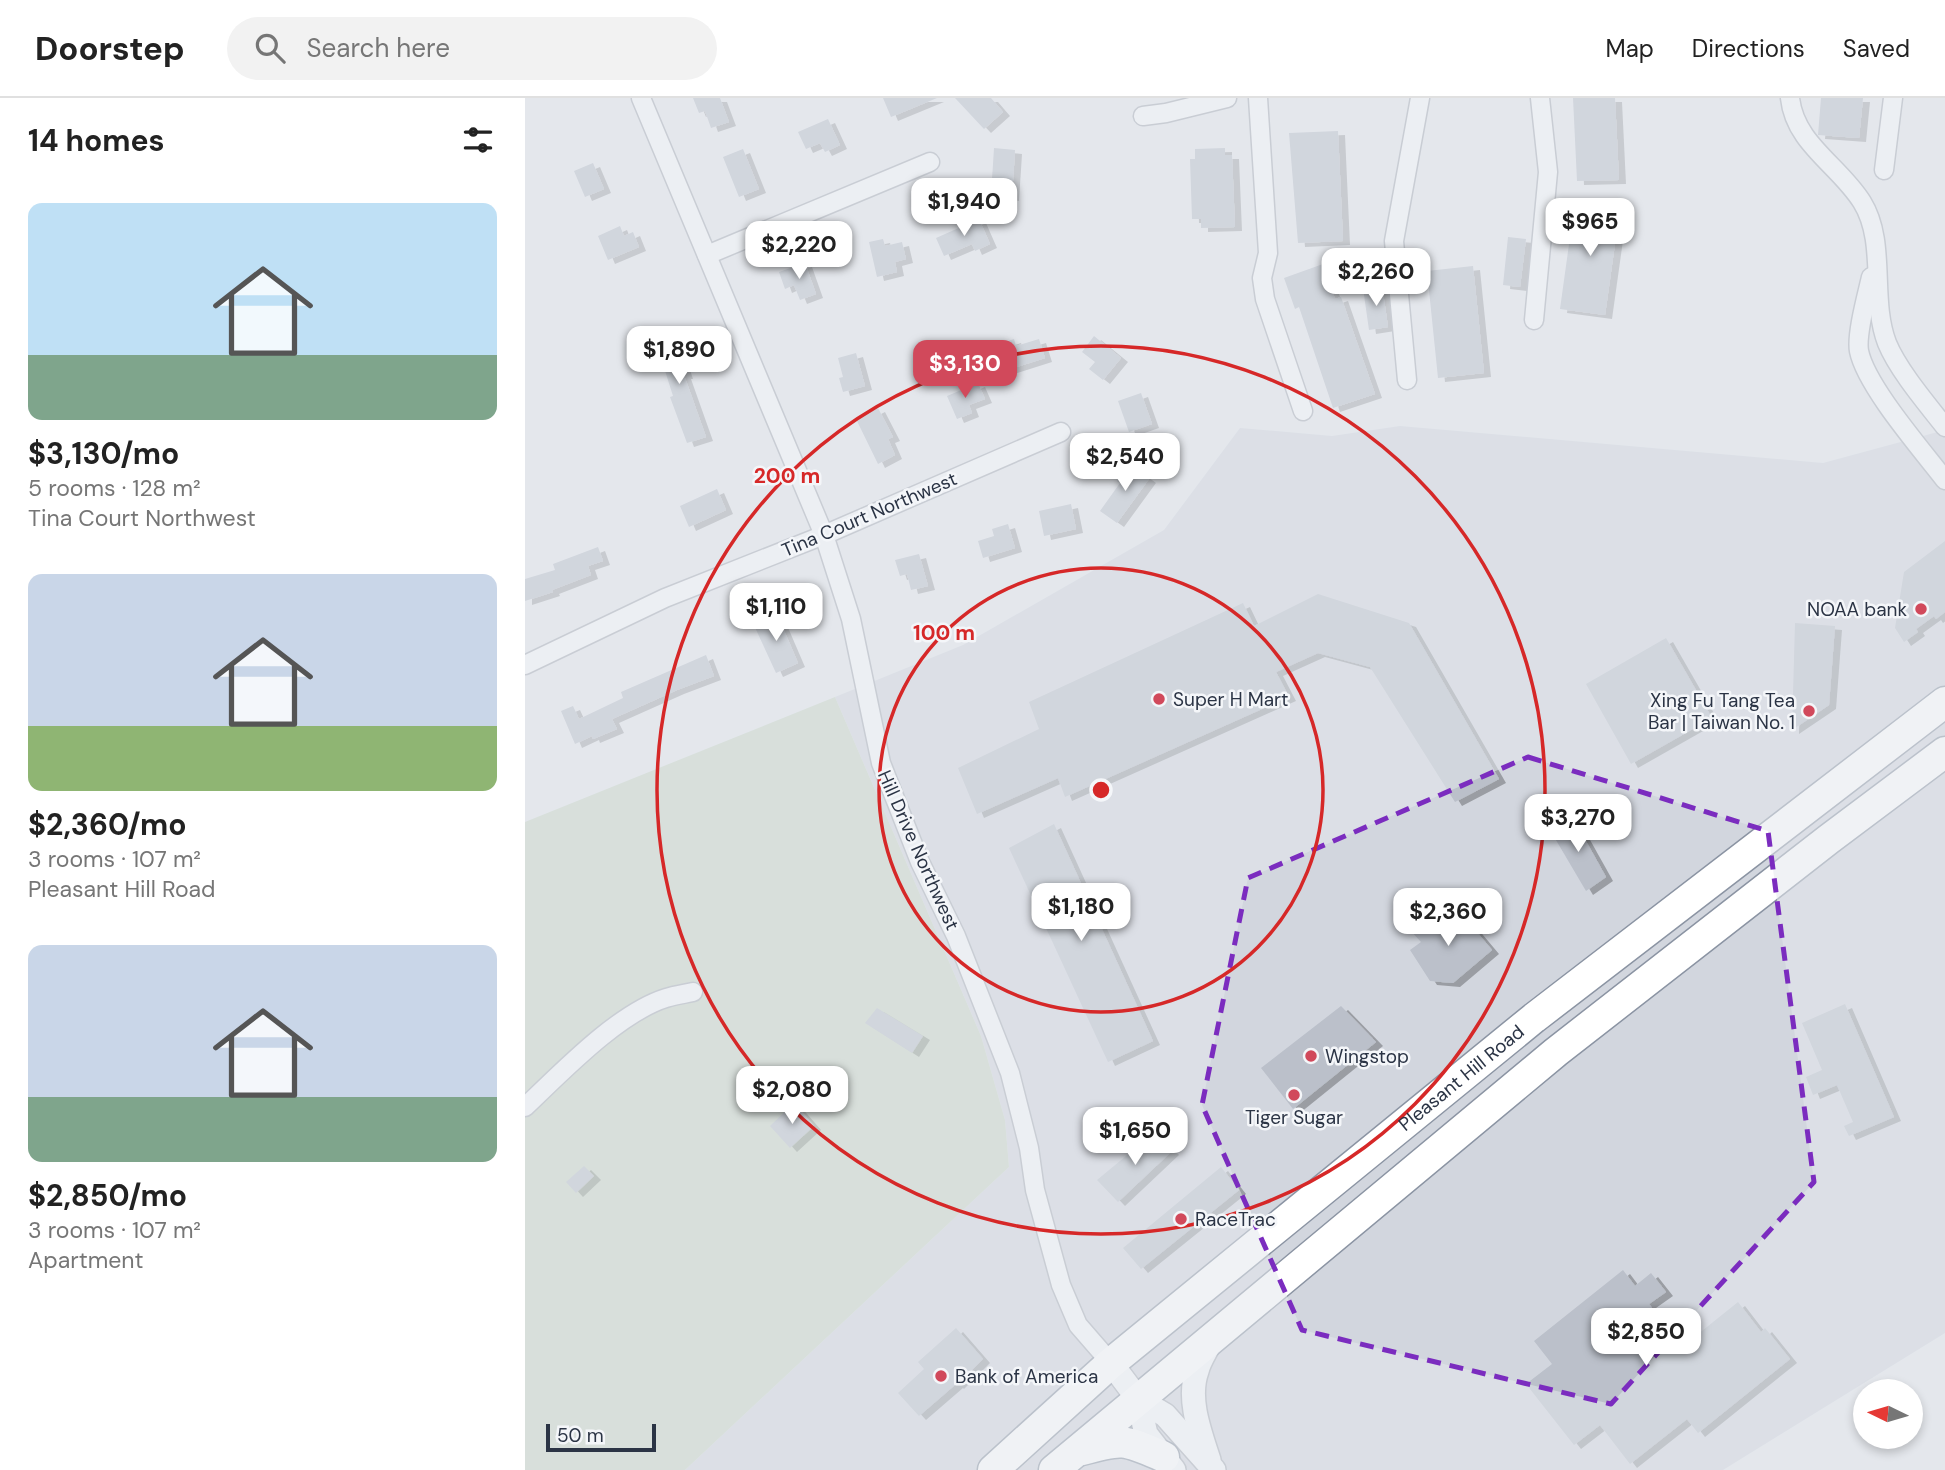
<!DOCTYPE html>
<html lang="en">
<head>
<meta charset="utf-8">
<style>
	:root { --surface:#fff; --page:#f2f2f2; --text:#222; --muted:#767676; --line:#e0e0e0; --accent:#d1495b }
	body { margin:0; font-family:"DM Sans",sans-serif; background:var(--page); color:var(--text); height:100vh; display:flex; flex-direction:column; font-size:26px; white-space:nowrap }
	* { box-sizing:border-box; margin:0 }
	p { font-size:23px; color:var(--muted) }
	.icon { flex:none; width:38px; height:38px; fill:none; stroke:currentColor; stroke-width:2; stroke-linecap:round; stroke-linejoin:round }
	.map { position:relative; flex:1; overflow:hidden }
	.details { display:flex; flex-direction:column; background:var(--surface); width:525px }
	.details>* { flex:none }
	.needle { width:46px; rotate:275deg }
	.buttons { position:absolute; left:1328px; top:1281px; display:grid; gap:14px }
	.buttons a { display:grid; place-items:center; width:70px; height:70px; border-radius:50%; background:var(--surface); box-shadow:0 4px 10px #0003; font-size:35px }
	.scale { position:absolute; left:21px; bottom:18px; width:110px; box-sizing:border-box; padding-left:7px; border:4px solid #2b3445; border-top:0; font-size:19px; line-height:24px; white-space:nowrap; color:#2b3445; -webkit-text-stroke:5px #f4f6f9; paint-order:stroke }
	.price { position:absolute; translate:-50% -60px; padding:0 16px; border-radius:14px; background:#fff; color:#222; font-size:23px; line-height:46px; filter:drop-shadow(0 2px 4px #0008) }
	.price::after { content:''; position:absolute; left:50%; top:42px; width:21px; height:16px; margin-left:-10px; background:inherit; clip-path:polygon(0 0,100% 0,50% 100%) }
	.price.active { background:var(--accent); color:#fff }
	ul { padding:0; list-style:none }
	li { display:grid; align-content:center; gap:14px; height:371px; padding:0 28px }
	li span { display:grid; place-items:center; height:217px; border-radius:14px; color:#555 }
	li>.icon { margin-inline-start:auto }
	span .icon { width:126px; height:126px; fill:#fffc; stroke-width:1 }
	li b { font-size:30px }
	h2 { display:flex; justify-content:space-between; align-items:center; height:84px; padding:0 28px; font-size:30px }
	header { display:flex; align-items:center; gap:42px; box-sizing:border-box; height:98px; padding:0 35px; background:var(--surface); border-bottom:2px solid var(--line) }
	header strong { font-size:33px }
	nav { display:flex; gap:38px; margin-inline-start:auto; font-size:24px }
	.search { width:490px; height:63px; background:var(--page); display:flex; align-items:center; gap:18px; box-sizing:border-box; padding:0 24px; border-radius:38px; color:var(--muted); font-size:26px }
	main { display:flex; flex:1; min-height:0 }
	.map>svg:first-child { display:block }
	.built { fill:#d2d6de }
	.green { fill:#c9d6c5 }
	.building { fill:#bbc0ca; filter:url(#shadow) }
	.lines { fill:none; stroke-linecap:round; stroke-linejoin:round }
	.minor-casing { stroke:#a9aeb7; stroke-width:21 }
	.tertiary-casing { stroke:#a9aeb7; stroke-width:26 }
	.trunk-casing { stroke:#8b94a3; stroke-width:33 }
	.minor { stroke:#f7f8fa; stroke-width:18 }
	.tertiary { stroke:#f7f8fa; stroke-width:23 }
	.trunk { stroke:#fff; stroke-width:30 }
	.marked { fill:none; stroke:#7b2cbf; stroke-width:5; stroke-dasharray:14 9; stroke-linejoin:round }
	.ring { fill:none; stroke:#d62828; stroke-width:3.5 }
	.poi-dot { fill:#d1495b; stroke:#f4f6f9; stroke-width:2.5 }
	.labels { text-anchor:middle; stroke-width:5; stroke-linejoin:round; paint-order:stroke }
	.street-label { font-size:19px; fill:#2b3445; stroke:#f4f6f9 }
	.poi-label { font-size:19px; fill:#2b3445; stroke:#f4f6f9; text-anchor:start }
	.centre { fill:#d62828; stroke:#f4f6f9; stroke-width:3.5 }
	.ring-label { font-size:21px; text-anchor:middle; font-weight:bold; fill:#d62828; stroke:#f4f6f9; stroke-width:5; stroke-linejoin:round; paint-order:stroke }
</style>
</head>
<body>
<header>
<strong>Doorstep</strong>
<div class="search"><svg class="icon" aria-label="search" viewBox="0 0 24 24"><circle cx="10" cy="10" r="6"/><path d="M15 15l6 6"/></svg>Search here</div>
<nav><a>Map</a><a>Directions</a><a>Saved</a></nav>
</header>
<main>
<section class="details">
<h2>14 homes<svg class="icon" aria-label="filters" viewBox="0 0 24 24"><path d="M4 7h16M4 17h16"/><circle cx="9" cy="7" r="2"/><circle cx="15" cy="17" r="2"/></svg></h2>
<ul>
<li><span style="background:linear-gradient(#bfe0f5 70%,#7fa58c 0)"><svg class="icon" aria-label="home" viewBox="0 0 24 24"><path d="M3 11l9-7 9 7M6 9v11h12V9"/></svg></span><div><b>$3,130/mo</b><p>5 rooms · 128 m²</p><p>Tina Court Northwest</p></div></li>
<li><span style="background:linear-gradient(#c9d6e8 70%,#8fb573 0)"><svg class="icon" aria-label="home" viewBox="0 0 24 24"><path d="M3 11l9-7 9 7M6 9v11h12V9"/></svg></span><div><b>$2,360/mo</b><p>3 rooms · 107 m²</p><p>Pleasant Hill Road</p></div></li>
<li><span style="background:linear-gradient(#c9d6e8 70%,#7fa58c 0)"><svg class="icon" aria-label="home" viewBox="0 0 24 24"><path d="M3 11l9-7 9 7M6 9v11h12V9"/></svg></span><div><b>$2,850/mo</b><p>3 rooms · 107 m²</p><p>Apartment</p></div></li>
</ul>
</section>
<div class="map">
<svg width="1420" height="1372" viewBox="0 0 1420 1372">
	<defs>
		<filter id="shadow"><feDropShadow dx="7" dy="4" stdDeviation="0" flood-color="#0004"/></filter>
	</defs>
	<rect width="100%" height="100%" fill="#e4e7ec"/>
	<!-- built -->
	<path class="built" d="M875,328L1298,365L1420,332V1235L1198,1372H160L484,1069L480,1022L456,938L310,599L438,547L639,432L715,330L807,338Z"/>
	<!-- green -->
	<path class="green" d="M310,599L456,938L480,1022L484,1069L160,1372H0V724Z"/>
	<!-- building -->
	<g class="building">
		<path d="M168,0H195L204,24L186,30L180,13L174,15Z"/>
		<path d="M358,0H412L366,19Z"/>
		<path d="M430,0H466L478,14L459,31Z"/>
		<path d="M1048,0H1090L1094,82L1052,83Z"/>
		<path d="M1296,0H1338L1334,40L1293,37Z"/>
		<path d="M303,21L315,47L300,54L295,45L281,51L273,34Z"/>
		<path d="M813,33L818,143L773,145L764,35Z"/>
		<path d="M469,50L490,52L487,99L466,97Z"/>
		<path d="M700,50V57H707L710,129L676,130V121H667L665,61H670V51Z"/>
		<path d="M218,51L234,91L214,99L198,59Z"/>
		<path d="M68,65L79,91L60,99L49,73Z"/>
		<path d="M1050,103L1095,110L1080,217L1035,211Z"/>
		<path d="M454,121L465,146L450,153L447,146L419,158L411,140Z"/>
		<path d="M95,128L99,138L108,134L114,149L83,162L73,138Z"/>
		<path d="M983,139L1001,141L995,189L978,187Z"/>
		<path d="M358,141L360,148L377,144L381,161L370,164L372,174L352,179L344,144Z"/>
		<path d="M280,165L291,196L275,202L269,187L260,191L254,174Z"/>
		<path d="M798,166L810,201L816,199L850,296L808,310L774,209L770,211L759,180Z"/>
		<path d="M948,168L959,275L913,280L902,173Z"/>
		<path d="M857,187L863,229L844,232L838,190Z"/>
		<path d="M152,231L157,245L151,247L161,277H159L181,339L162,345L145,299L148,298L129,238Z"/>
		<path d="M569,238L596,260L578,282L564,271L570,264L557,254Z"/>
		<path d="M489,241L491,248L514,241L520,260L473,275L464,249Z"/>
		<path d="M331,255L340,288L318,294L314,280L318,279L313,260Z"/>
		<path d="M453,285L460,301L444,307L447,315L432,321L422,298Z"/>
		<path d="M616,295L627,326L604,334L593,303Z"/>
		<path d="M353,310L368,339L363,341L370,357L353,366L331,321Z"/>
		<path d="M604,366L624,381L592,425L575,413L595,385L592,383Z"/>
		<path d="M192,391L201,412L164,429L155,408Z"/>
		<path d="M546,406L551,431L519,438L514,413Z"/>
		<path d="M483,426L490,450L458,460L453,443L469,438L467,431Z"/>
		<path d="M1420,443V514L1411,521L1409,518L1391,531L1393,534L1379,544L1370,530L1379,474Z"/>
		<path d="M73,449L78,463L63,468L66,477L27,492L28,494L0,503V481L30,472L28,466Z"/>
		<path d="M394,456L403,488L386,492L382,476L375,478L370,462Z"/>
		<path d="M793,496L884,525L974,681L930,704L845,569L793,555L751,574L764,599L540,699L533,680L452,716L433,670L514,631L504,604L718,505L729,528Z"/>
		<path d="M251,514L273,565L251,575L228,525Z"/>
		<path d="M1270,525L1310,528L1304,607L1267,632Z"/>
		<path d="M1141,540L1187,620L1106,666L1061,586Z"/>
		<path d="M181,557L189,578L152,592L87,621L92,631L68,641L67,638L50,646L36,613L48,608L54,621L98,600L96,594Z"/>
		<path d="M1048,720L1081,779L1061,793L1025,732Z"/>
		<path d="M529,726L628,943L583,964L484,750Z"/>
		<path d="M935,814L967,852L928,885L905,883L885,852L896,844L884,831L905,815L916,829Z"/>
		<path d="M1320,906L1369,1019L1324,1038L1319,1028L1328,1024L1312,987L1288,997L1281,979L1297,972L1277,925Z"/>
		<path d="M816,908L851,944L768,1011L736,970Z"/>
		<path d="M352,910L398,938L387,955L340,925Z"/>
		<path d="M269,1005L289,1028L265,1050L245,1028Z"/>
		<path d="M630,1034L647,1053L593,1104L572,1082Z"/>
		<path d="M59,1068L69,1078L51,1095L41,1084Z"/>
		<path d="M696,1069L714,1092L616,1171L598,1150Z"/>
		<path d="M1098,1172L1110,1188L1126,1175L1141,1194L1124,1206L1157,1249L1213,1204L1236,1234L1240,1230L1265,1261L1173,1335L1162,1321L1105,1366L1075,1327L1049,1347L1001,1286L1027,1266L1009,1243Z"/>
		<path d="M431,1230L458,1261L432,1287L431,1286L394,1318L373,1295L399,1271L393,1264Z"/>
	</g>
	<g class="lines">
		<!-- minor casing -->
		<g class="minor-casing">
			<g id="minor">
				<path d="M116,0L299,437L326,521L356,665L395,764L431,838L485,975L504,1050L510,1092L536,1187L553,1227L586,1265"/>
				<path d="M733,0L743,155L737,180L740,201L778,313"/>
				<path d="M1265,0C1270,46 1314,67 1337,104C1362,144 1345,201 1362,245C1373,272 1402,306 1420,329"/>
				<path d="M618,18L641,15L702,0"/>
				<path d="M1359,72L1368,0"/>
				<path d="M182,157L405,64"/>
				<path d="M1346,179C1342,197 1331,236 1334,253C1341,288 1397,352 1420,382"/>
				<path d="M1009,222L1023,74L1015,0"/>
				<path d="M882,282L869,143L895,0"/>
				<path d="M0,567L140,500L299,437L536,334"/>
				<path d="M0,1009C37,974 93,915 141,900C150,897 159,896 168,894"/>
			</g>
		</g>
		<!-- tertiary casing -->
		<g class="tertiary-casing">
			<g id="tertiary">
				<path d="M684,1247C680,1255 674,1264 672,1273C662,1301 675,1334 684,1362"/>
				<path d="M586,1265L613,1301L640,1317L689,1372"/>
				<path d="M613,1301L621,1336L649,1372"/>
			</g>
		</g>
		<!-- trunk casing -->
		<g class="trunk-casing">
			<g id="trunk">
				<path d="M557,1352C599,1340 600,1342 639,1359"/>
				<path id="s1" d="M468,1372L586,1265L1009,920L1420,604"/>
				<path d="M529,1372L1031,954L1304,741L1420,654"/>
			</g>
		</g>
		<!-- minor -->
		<use href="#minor" class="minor"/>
		<!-- tertiary -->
		<use href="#tertiary" class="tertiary"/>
		<!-- trunk -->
		<use href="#trunk" class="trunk"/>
	</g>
	<!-- marked area -->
	<path d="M0 0H1420V1372H0ZM1003,659L1243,733L1289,1084L1086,1306L777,1232L677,1007L723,780Z" fill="#e4e7ec" fill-opacity=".55" fill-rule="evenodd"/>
	<path class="marked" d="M1003,659L1243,733L1289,1084L1086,1306L777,1232L677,1007L723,780Z"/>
	<!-- distance rings -->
	<g class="ring">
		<circle cx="576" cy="692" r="222"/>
		<circle cx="576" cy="692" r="444"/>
	</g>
	<!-- markers -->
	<g class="poi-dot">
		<circle cx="1396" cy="511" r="7"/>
		<circle cx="634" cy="601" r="7"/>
		<circle cx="1284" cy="613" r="7"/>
		<circle cx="786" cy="958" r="7"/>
		<circle cx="769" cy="997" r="7"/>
		<circle cx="656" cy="1121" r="7"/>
		<circle cx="416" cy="1278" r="7"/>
	</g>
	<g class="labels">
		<!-- street labels -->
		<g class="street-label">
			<text transform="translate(344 416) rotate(-23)" y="7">Tina Court Northwest</text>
			<text transform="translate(394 752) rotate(66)" y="7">Hill Drive Northwest</text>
			<text dy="7" stroke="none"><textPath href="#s1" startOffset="611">Pleasant Hill Road</textPath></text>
		</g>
		<!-- poi labels -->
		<g class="poi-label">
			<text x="1382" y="518" text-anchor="end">NOAA bank</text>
			<text x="648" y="608">Super H Mart</text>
			<text x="1270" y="609" text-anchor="end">Xing Fu Tang Tea<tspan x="1270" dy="22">Bar | Taiwan No. 1</tspan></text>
			<text x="800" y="965">Wingstop</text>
			<text x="769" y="1026" text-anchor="middle">Tiger Sugar</text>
			<text x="670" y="1128">RaceTrac</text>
			<text x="430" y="1285">Bank of America</text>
		</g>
	</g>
	<circle cx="576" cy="692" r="10" class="centre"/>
	<g class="ring-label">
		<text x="262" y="385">200 m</text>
		<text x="419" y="542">100 m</text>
	</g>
</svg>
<div class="buttons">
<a><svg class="needle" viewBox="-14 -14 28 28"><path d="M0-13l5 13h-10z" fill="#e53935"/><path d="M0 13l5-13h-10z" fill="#767676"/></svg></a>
</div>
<div class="scale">50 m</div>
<b class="price" style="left:439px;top:140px">$1,940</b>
<b class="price" style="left:1065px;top:160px">$965</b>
<b class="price" style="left:274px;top:183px">$2,220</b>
<b class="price" style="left:851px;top:210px">$2,260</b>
<b class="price" style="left:154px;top:288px">$1,890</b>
<b class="price active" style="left:440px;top:302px">$3,130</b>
<b class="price" style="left:600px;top:395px">$2,540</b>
<b class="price" style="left:251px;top:545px">$1,110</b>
<b class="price" style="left:1053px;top:756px">$3,270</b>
<b class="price" style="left:556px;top:845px">$1,180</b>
<b class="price" style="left:923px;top:850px">$2,360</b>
<b class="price" style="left:267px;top:1028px">$2,080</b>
<b class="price" style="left:610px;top:1069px">$1,650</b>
<b class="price" style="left:1121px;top:1270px">$2,850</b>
</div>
</main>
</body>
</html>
